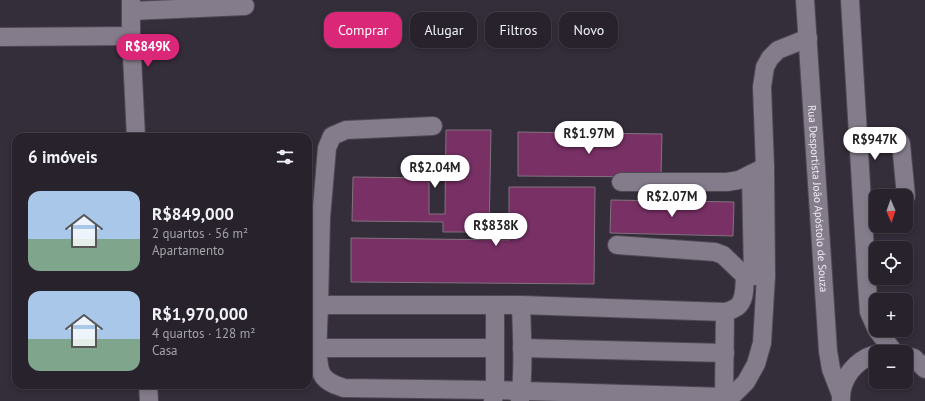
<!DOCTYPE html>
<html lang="pt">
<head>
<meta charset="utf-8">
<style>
	:root { --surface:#27222c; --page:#2f2a34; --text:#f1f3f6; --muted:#a4a4a9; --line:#433f48; --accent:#db2777 }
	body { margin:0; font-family:"PT Sans",sans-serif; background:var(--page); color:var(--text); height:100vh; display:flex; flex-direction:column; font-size:15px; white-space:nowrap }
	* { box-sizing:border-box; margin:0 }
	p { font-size:13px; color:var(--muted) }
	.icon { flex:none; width:22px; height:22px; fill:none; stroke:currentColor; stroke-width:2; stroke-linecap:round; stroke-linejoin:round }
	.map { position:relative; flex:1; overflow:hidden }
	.sheet { position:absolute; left:12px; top:133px; width:300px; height:256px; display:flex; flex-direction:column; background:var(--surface); border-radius:12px; box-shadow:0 2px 6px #0003,0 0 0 1px var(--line) }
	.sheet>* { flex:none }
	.banner { position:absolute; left:324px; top:12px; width:380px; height:36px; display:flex; gap:8px }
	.needle { width:26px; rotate:178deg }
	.controls { position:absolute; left:869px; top:189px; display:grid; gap:8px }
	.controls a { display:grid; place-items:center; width:44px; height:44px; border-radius:8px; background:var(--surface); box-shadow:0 2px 6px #0003,0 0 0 1px var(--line); font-size:20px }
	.price { position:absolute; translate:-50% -34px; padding:0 9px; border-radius:14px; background:#fff; color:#222; font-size:13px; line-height:26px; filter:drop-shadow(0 1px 2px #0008) }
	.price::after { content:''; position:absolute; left:50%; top:24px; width:12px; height:9px; margin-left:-6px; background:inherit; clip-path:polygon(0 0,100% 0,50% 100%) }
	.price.selected { background:var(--accent); color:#fff }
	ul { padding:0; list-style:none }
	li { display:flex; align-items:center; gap:12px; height:100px; padding:0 16px }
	li span { display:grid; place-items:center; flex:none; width:112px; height:80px; border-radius:12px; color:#555 }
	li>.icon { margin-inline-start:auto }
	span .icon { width:48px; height:48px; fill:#fffc; stroke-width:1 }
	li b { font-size:17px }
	h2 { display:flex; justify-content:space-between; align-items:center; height:48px; padding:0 16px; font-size:17px }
	.pill { padding:0 14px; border-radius:12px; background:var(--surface); box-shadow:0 2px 6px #0003,0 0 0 1px var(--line); font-size:14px; line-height:36px }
	.pill.selected { background:var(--accent); color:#fff }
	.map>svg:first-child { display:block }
	.building { fill:#783065; stroke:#83737e }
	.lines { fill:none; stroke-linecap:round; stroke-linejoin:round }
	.minor-casing { stroke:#4e4953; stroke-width:20 }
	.minor { stroke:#847c8b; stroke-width:18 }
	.labels { text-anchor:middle; stroke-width:4; stroke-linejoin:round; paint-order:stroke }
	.street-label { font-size:11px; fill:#eeeaf2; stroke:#342d3a }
</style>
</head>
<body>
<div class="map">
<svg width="925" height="401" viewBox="0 0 925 401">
	<rect width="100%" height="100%" fill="#342d3a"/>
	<!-- building -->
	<g class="building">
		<path d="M446,130H491L489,232H443V222L352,221L353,177L429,178V214H445Z"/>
		<path d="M518,132L662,134L661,177L518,176Z"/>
		<path d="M509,187H595L594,284L351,282V238L509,240Z"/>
		<path d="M611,200L734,202L733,236L610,233Z"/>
	</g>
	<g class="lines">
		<!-- minor casing -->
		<g class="minor-casing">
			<g id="minor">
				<path d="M131,0V36L136,137"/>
				<path id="s1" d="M805,0L828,351L831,369L841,395"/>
				<path d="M850,0L867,285L869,312L876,328"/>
				<path d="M131,11L245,6"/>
				<path d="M0,37L131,36"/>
				<path d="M859,144L900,142L901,144L906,196"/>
				<path d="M751,174L753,276"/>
				<path d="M621,182H727L739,180L765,167"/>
				<path d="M617,245L715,252L723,255L745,276H766"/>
				<path d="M319,305H521L725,312L724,397L495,390L344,388C336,385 328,383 323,376C314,364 319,321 319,305Z"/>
				<path d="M319,305L321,218L327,148L332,136L346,130L433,126"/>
				<path d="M725,312C729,311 734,309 737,307C746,300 744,286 745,276"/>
				<path d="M877,330L894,352"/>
				<path d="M318,348H495"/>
				<path d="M522,348L725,353"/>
				<path d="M906,356L914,358L925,369"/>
				<path d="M148,385L149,401"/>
				<path d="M724,397L735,393L746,382L756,364L762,343L766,276L765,167L762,87L765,67L770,58L778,50L808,38"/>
				<path d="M493,401L495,390V305"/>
				<path d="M520,401C524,369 522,337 521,305"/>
				<path d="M841,401C840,379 855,360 876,354"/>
			</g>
		</g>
		<!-- minor -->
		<use href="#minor" class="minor"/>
	</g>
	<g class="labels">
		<!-- street labels -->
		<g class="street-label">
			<text dy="4" stroke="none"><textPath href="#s1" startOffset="199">Rua Desportista João Apóstolo de Souza</textPath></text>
		</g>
	</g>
</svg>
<div class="controls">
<a><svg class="needle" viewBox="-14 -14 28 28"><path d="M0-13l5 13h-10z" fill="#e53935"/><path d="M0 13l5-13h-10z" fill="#a4a4a9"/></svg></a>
<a><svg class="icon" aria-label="locate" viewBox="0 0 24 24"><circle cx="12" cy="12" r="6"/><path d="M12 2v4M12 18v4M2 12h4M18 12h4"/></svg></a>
<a>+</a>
<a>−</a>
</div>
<b class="price selected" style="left:148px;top:68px">R$849K</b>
<b class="price" style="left:589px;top:155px">R$1.97M</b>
<b class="price" style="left:875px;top:161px">R$947K</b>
<b class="price" style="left:435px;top:189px">R$2.04M</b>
<b class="price" style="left:672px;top:218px">R$2.07M</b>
<b class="price" style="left:496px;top:247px">R$838K</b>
<div class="banner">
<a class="pill selected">Comprar</a>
<a class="pill">Alugar</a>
<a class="pill">Filtros</a>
<a class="pill">Novo</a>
</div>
<section class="sheet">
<h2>6 imóveis<svg class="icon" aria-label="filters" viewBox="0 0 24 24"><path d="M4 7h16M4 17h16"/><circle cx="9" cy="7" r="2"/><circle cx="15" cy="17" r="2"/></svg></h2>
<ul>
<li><span style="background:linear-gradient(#a9c7e8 60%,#7fa58c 0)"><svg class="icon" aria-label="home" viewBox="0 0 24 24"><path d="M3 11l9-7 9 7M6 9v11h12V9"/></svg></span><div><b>R$849,000</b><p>2 quartos · 56 m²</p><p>Apartamento</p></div></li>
<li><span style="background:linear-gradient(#a9c7e8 60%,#7fa58c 0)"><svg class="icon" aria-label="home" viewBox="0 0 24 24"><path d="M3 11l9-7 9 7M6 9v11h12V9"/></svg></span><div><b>R$1,970,000</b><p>4 quartos · 128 m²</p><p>Casa</p></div></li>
</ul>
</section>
</div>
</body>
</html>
